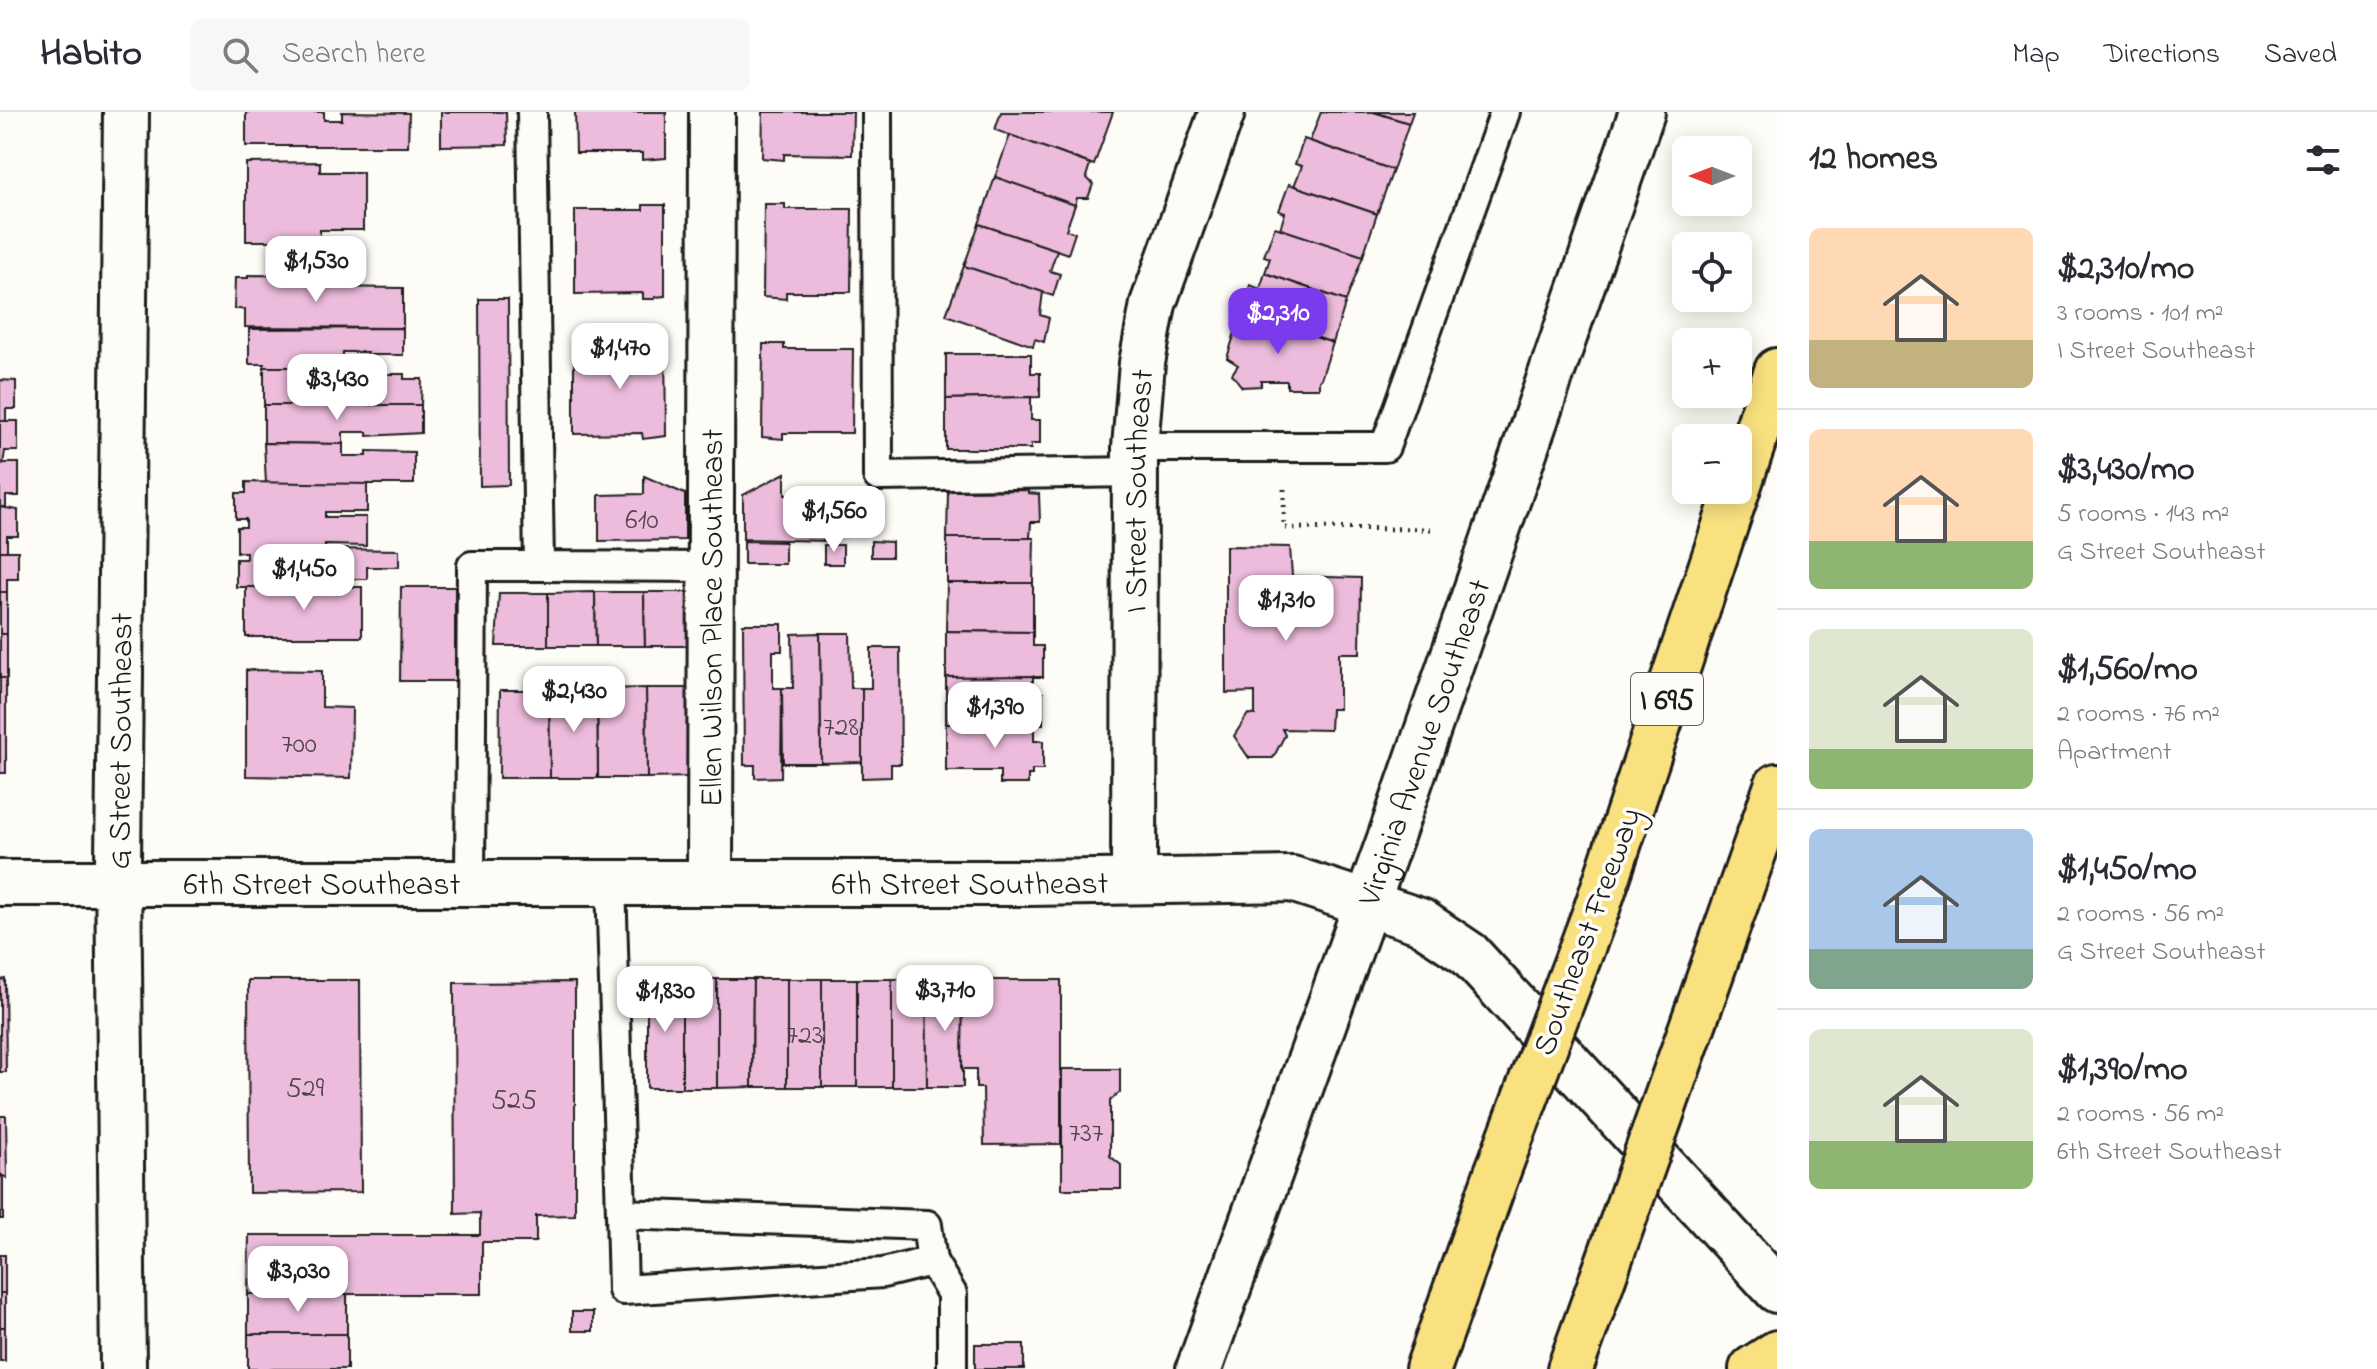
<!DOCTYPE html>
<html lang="en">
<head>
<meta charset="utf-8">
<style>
	:root { --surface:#fff; --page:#f7f7f7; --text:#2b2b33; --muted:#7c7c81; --line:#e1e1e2; --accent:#7c3aed }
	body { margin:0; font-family:"Indie Flower",sans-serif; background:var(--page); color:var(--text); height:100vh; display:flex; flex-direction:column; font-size:30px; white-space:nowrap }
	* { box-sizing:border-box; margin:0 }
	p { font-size:26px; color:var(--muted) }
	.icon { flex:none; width:44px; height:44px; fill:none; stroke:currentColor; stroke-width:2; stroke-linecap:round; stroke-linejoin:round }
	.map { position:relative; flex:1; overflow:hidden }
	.sheet { display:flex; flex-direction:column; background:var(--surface); width:600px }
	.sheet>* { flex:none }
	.needle { width:52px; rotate:270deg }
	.controls { position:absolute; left:1672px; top:24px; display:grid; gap:16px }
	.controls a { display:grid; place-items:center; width:80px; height:80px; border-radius:12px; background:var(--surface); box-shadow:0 4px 20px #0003; font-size:40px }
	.price { position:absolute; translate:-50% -68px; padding:0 18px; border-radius:16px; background:#fff; color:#222; font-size:26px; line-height:52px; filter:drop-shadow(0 2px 4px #0008) }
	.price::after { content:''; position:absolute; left:50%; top:48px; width:24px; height:18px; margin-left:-12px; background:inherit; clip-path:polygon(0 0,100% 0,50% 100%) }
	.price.current { background:var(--accent); color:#fff }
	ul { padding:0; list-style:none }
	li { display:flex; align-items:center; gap:24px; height:200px; padding:0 32px }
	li+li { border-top:2px solid var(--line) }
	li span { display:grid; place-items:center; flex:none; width:224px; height:160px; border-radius:12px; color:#555 }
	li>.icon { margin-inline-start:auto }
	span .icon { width:96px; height:96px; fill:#fffc; stroke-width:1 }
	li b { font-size:34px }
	h2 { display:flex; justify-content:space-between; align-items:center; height:96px; padding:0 32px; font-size:34px }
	header { display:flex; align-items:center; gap:48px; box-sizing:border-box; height:112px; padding:0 40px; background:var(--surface); border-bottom:2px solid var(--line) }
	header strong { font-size:38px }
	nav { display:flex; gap:44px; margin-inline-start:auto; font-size:28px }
	.search { width:560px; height:72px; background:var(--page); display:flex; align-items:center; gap:20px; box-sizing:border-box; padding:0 28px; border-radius:12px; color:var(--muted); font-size:30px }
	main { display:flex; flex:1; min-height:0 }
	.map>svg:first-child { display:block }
	.building { fill:#edbcdc; stroke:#1c1c1c; stroke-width:2 }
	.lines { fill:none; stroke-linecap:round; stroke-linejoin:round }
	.lane-casing { stroke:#1c1c1c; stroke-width:34 }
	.street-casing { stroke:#1c1c1c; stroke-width:50 }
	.secondary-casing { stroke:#1c1c1c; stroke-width:50 }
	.highway-casing { stroke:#1c1c1c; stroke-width:50 }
	.path { stroke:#1c1c1c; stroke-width:5; stroke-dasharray:2 6; stroke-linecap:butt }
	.lane { stroke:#fdfcf7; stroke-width:28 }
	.street { stroke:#fdfcf7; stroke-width:44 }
	.secondary { stroke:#fdfcf7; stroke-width:44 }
	.highway { stroke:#fae180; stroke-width:44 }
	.highway-bridge-casing { stroke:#1c1c1c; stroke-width:50; stroke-linecap:butt }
	.highway-bridge { stroke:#fae180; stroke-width:44 }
	.labels { text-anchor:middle; stroke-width:7; stroke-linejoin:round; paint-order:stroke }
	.number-label { font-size:28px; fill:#50444c }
	.shield { fill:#fdfcf7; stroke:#605f5e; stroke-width:2 }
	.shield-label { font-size:30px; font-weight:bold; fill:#1c1c1c }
	.street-label { font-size:32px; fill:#1c1c1c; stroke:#fdfcf7 }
</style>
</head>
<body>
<header>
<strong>Habito</strong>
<div class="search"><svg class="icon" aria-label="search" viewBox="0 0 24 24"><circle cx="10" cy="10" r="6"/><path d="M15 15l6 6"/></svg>Search here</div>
<nav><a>Map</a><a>Directions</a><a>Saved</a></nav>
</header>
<main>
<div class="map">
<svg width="1777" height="1257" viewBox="0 0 1777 1257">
	<rect width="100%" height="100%" fill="#fdfcf7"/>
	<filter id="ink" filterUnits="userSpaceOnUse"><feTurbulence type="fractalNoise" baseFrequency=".0125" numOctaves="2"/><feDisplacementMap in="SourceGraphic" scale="16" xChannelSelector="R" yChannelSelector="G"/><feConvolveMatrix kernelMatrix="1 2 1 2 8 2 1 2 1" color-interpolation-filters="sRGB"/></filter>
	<g filter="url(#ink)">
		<!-- building -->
		<g class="building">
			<path d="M246,0H324V8H342V0L409,1L408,34H246Z"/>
			<path d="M441,0H506L507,33L441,34Z"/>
			<path d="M575,0H666V46L642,48V41H576Z"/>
			<path d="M763,0H853L852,43L784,42V48L762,46Z"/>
			<path d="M1001,0H1113L1094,53L995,18Z"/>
			<path d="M1321,0H1374L1409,11L1393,58L1310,29Z"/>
			<path d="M1374,0H1413L1409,11Z"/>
			<path d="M1010,23L1090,52L1086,65L1093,72L1088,86H1077L1075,93L995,65Z"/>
			<path d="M1304,27L1393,58L1377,102L1294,74L1302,54L1295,52Z"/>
			<path d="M320,50V60H363V118H320V129H246V51Z"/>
			<path d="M995,65L1075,93L1066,118L1075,121L1068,142L979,112Z"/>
			<path d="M1289,72L1377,102L1363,144L1280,117L1285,101L1279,99Z"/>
			<path d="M764,92H785V97H852L851,180H786V187L763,185Z"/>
			<path d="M643,93H665V184L655,185V187H643V181L575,182V98H643Z"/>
			<path d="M979,112L1057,138L1050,159L1060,162L1053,184L964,154Z"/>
			<path d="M1275,115L1363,144L1346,189L1265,161L1270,146L1264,144Z"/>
			<path d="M964,154L1043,180L1040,203L1049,206L1044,230L1035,227L1033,234L946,203Z"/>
			<path d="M1265,161L1346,189L1333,231L1241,201L1250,173L1260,177Z"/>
			<path d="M248,163L325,164V175L403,176V216L245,215V197H234L235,166H248Z"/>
			<path d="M479,187H508L509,373L480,374Z"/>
			<path d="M1249,203L1333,231L1321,267L1319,269V276H1287V269H1261V274L1242,275L1232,262L1238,253L1227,246L1236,217L1243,220Z"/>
			<path d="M403,216V243H367V240H343V255H264V252H249V217Z"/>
			<path d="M643,232H665L666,324L643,327L642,321L574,322V236H643Z"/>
			<path d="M763,232H784V237H853L852,321H783V327L762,325Z"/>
			<path d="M946,242H1031V261H1040V285L946,287Z"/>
			<path d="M264,255H343V267H365V262H404V267H422L421,293H264Z"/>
			<path d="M0,268L16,269V297H6V309H0Z"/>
			<path d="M1031,285V308H1040V332H1031V337H946V287Z"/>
			<path d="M264,293H421V321L367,324V320H343V332L264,331Z"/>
			<path d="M0,309H18V339H5L3,352H0Z"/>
			<path d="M264,331L343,332V344H367V339L414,340V372H266Z"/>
			<path d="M5,351H19V384H6V395H0V352Z"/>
			<path d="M785,361V383L830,384V429L743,427V383Z"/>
			<path d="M644,364L685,382V428L599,429V383L644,382Z"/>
			<path d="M246,370L367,372V400H325V405H366V434L325,433V437L399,438V455H367V467H325V475H236V447H246V440H237V415H246V407H236V381H246Z"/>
			<path d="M1028,378V381L1039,382L1040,410H1031L1030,426H947L948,379Z"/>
			<path d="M0,395L18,398V424H7V439H0Z"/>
			<path d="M947,426H1034L1033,471H947Z"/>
			<path d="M744,429L785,430V452H744Z"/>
			<path d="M871,429L892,430V445H871Z"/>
			<rect x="824" y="433" width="19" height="19"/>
			<path d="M1226,434L1290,435L1292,464L1361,466L1360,541H1339V597H1331L1330,618L1282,617L1285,623L1273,646H1249L1234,624L1248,602L1255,603V580L1226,581Z"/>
			<path d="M0,439H18V467H7V480H0Z"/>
			<path d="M947,471H1033V520L946,519Z"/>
			<rect x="246" y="475" width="116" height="50"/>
			<path d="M401,475H455V569H400Z"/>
			<rect x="0" y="480" width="7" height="42"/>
			<path d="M595,480L596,534H548V481Z"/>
			<path d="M595,480H644L645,534H596Z"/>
			<path d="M644,480H692V534H645Z"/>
			<path d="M499,481H548V534H496Z"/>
			<path d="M743,512H782V539H773V576H782L781,665L755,666V653H744Z"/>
			<path d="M946,519L1033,520V534H1043V565H946Z"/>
			<path d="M820,521H850L851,576H862V650L821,651Z"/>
			<path d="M820,521L821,651H783L782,576H793L792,522Z"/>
			<rect x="0" y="522" width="7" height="44"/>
			<path d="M871,536H900L901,652H891V665L862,666V576H871Z"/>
			<path d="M246,558L322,559V595L352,596L351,666L246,664Z"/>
			<path d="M1033,564V581H1043V612H946V565Z"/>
			<rect x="0" y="566" width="6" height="95"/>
			<path d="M646,576H692L691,665L647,666Z"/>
			<path d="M646,576L647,666H598L597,577Z"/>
			<path d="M597,577L598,666H550L549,578Z"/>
			<path d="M500,578H549L550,666H499Z"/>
			<path d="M946,612H1034V629H1043V658H1032V663H1028V672H1000V659H946Z"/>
			<path d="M959,866V870H963V975H927L926,867Z"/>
			<path d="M5,867L6,960H0V868Z"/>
			<rect x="682" y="867" width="35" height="109"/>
			<path d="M682,867V976H647V868Z"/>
			<path d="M717,867H753L752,975L717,976Z"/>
			<path d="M753,867H787V975H752Z"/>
			<rect x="787" y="867" width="35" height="108"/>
			<rect x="822" y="867" width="35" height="108"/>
			<rect x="857" y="867" width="35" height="108"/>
			<path d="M892,867H926L927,975H892Z"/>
			<path d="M248,868H360L361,1080L249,1081Z"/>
			<path d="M977,868H1061V1032L984,1033L983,976H976V957H962L963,870H977Z"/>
			<path d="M575,870V1103L536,1104V1130H482V1182H248L249,1123H480V1101L455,1102L454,871Z"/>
			<path d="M1062,957H1120V980L1110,989V1044L1121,1053V1077H1062Z"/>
			<path d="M0,1004H6L7,1066L0,1062Z"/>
			<path d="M0,1062L3,1066V1107H0Z"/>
			<rect x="0" y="1143" width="5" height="38"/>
			<rect x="0" y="1181" width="5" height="34"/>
			<rect x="248" y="1182" width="99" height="40"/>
			<rect x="572" y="1200" width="21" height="19"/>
			<rect x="0" y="1215" width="5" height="34"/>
			<rect x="248" y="1222" width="99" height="35"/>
			<rect x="975" y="1232" width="49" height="25"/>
		</g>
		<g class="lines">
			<!-- lane casing -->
			<g class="lane-casing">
				<g id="lane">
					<path d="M532,0L539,454L711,455"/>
					<path d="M877,0L878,364L1136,360"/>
					<path d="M1135,335H1385L1505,0"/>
					<path d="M470,770L472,454H539"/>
					<path d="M611,770L621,1102L927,1113L932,1149L883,1161L623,1178L621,1102"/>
					<path d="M932,1149L952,1182V1257"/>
				</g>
			</g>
			<!-- street casing -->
			<g class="street-casing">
				<g id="street">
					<path id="s1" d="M1134,769L1135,335L1142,251L1153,192L1222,0"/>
					<path id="s2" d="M710,770L712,0"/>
					<path id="s3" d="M123,1257L118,750L126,0"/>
				</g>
			</g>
			<!-- secondary casing -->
			<g class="secondary-casing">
				<g id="secondary">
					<path id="s4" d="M0,771H1028L1292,767L1420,809L1469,842L1777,1178"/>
					<path id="s5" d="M1199,1257L1391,724L1642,0"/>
				</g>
			</g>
			<!-- highway casing -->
			<g class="highway-casing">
				<g id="highway">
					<path d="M1738,375L1777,259"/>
					<path d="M1597,796L1737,378"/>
					<path d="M1698,898L1777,674"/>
					<path d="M1428,1257L1497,1061"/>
					<path d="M1570,1257L1602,1168"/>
					<path d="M1752,1257L1777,1241"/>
				</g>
			</g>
			<!-- path -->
			<path class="path" d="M1284,377V416L1436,417"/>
			<!-- lane -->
			<use href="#lane" class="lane"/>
			<!-- street -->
			<use href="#street" class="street"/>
			<!-- secondary -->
			<use href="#secondary" class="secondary"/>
			<!-- highway -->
			<use href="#highway" class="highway"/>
			<!-- highway-bridge casing -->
			<g class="highway-bridge-casing">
				<g id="highway-bridge">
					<path d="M1497,1061L1597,796"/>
					<path d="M1602,1168L1698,898"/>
				</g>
			</g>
			<!-- highway-bridge -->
			<use href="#highway-bridge" class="highway-bridge"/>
		</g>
	</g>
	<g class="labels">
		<!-- number labels -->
		<g class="number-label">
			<text x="642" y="416">610</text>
			<text x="841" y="623">728</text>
			<text x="299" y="640">700</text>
			<text x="805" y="931">723</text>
			<text x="305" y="984">529</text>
			<text x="514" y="996">525</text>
			<text x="1086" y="1029">737</text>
		</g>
		<!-- shield labels -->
		<rect class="shield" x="1631" y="561" width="72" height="52" rx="6"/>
		<g class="shield-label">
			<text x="1667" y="597">I 695</text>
		</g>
		<!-- street labels -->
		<g class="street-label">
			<text dy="11" stroke="none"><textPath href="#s1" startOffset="390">I Street Southeast</textPath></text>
			<text dy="11" stroke="none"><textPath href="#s2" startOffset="264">Ellen Wilson Place Southeast</textPath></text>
			<text dy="11" stroke="none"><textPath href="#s3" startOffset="628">G Street Southeast</textPath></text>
			<text dy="11" stroke="none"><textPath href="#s5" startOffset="666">Virginia Avenue Southeast</textPath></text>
			<text dy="11" stroke="none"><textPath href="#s4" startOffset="322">6th Street Southeast</textPath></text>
			<text dy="11" stroke="none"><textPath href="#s4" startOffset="970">6th Street Southeast</textPath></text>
			<text transform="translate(1586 819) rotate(-70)" y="11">Southeast Freeway</text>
		</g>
	</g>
</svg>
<div class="controls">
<a><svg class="needle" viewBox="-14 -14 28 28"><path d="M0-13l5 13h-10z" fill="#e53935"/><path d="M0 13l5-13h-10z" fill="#7c7c81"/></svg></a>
<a><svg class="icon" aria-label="locate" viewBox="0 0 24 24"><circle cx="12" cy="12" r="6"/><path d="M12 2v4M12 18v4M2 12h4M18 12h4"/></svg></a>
<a>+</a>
<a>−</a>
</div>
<b class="price" style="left:316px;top:192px">$1,530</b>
<b class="price current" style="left:1278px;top:244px">$2,310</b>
<b class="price" style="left:620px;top:279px">$1,470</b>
<b class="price" style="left:337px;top:310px">$3,430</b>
<b class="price" style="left:834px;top:442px">$1,560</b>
<b class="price" style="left:304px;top:500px">$1,450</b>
<b class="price" style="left:1286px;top:531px">$1,310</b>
<b class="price" style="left:574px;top:622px">$2,430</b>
<b class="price" style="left:995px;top:638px">$1,390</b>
<b class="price" style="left:945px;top:921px">$3,710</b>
<b class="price" style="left:665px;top:922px">$1,830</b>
<b class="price" style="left:298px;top:1202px">$3,030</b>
</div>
<section class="sheet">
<h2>12 homes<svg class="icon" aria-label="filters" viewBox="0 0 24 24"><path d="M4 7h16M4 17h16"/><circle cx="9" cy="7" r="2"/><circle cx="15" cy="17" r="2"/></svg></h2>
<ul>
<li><span style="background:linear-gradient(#ffd9b3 70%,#c2b280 0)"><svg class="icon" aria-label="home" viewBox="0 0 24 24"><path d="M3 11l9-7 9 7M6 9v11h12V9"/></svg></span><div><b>$2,310/mo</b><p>3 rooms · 101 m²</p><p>I Street Southeast</p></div></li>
<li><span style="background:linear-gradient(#ffd9b3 70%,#8fb573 0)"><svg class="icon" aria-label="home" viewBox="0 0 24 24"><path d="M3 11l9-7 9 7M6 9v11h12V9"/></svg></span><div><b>$3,430/mo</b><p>5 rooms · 143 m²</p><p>G Street Southeast</p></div></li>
<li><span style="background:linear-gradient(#dfe7d0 75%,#8fb573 0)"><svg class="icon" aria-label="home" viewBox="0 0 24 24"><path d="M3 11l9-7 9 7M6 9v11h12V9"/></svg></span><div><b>$1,560/mo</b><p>2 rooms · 76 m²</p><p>Apartment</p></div></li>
<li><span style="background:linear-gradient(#a9c7e8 75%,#7fa58c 0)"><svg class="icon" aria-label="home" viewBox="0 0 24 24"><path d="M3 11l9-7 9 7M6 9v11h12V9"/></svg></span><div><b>$1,450/mo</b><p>2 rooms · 56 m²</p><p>G Street Southeast</p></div></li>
<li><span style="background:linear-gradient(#dfe7d0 70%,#8fb573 0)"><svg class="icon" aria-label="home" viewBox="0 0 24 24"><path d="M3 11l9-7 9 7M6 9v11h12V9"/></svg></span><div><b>$1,390/mo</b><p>2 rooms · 56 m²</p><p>6th Street Southeast</p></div></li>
</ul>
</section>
</main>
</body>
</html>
